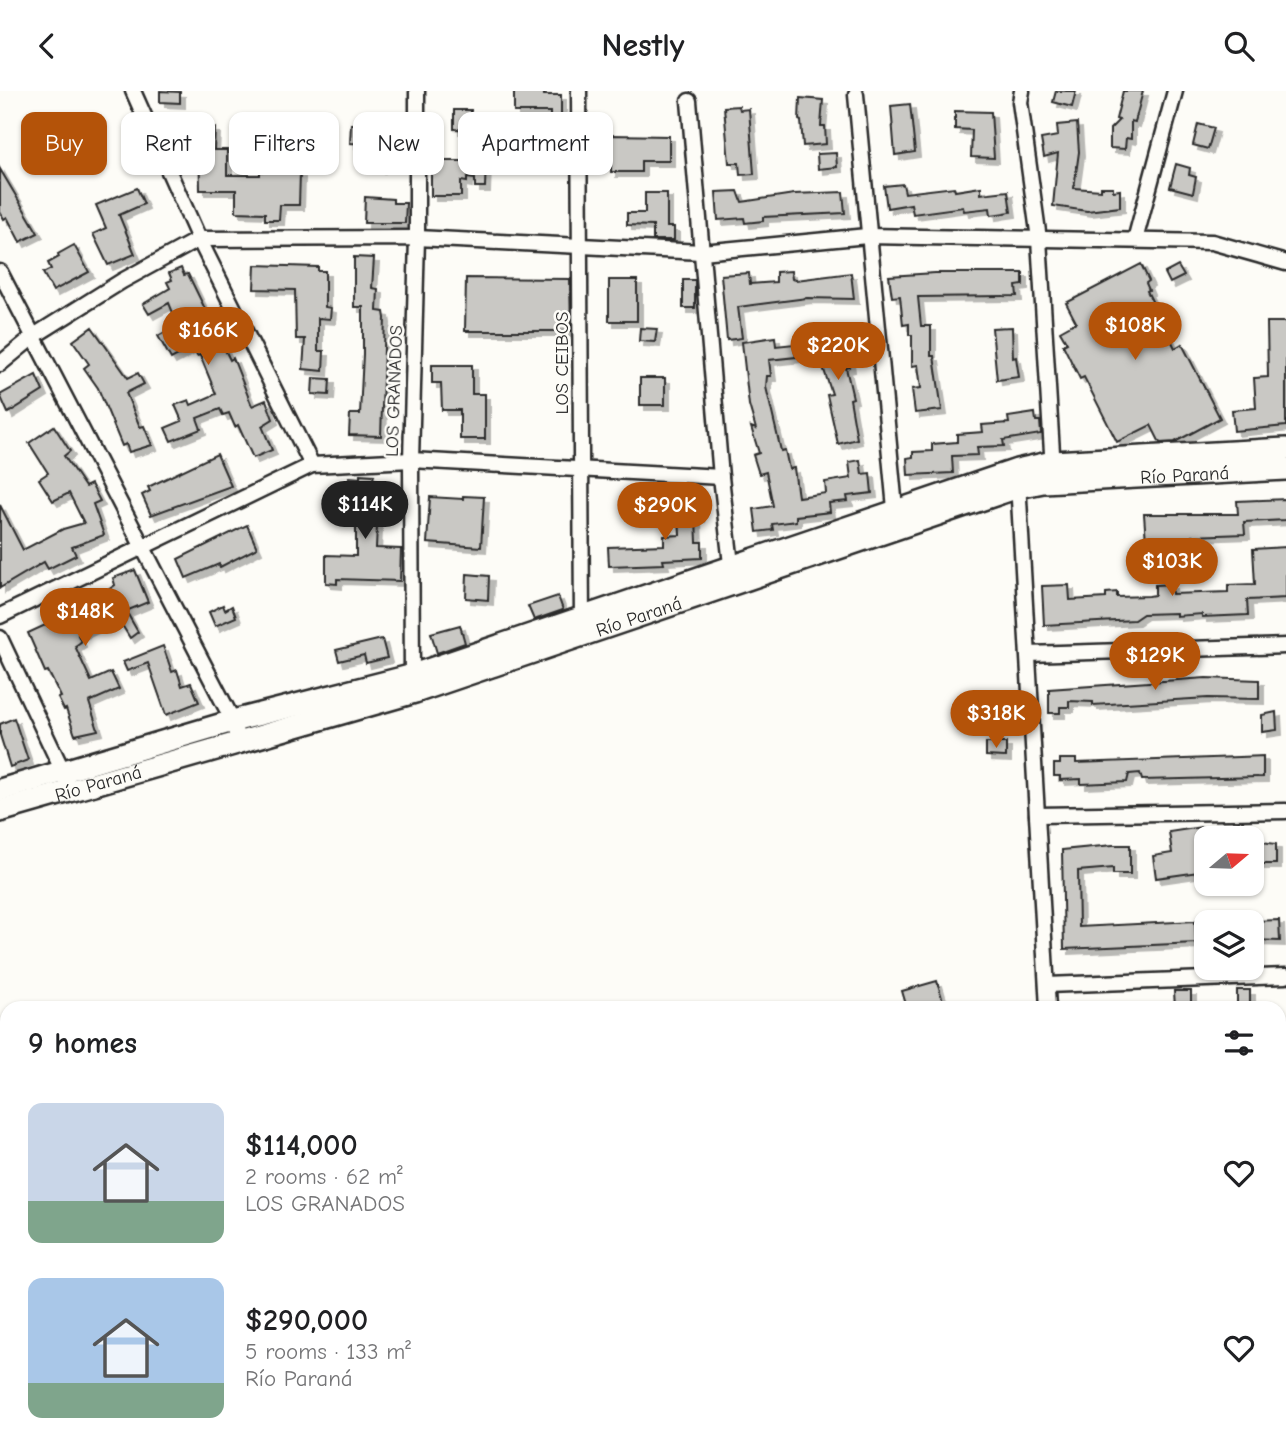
<!DOCTYPE html>
<html lang="en">
<head>
<meta charset="utf-8">
<style>
	:root { --surface:#fff; --page:#f2f2f2; --text:#202124; --muted:#757577; --accent:#b45309 }
	body { margin:0; font-family:"Comic Neue",sans-serif; background:var(--page); color:var(--text); height:100vh; display:flex; flex-direction:column; font-size:26px; white-space:nowrap }
	* { box-sizing:border-box; margin:0 }
	p { font-size:23px; color:var(--muted) }
	.icon { flex:none; width:38px; height:38px; fill:none; stroke:currentColor; stroke-width:2; stroke-linecap:round; stroke-linejoin:round }
	.map { position:relative; flex:1; overflow:hidden }
	.side { position:absolute; left:0px; top:910px; width:1286px; height:450px; display:flex; flex-direction:column; background:var(--surface); border-radius:21px 21px 0 0; box-shadow:0 2px 5px #0004 }
	.side>* { flex:none }
	.top-card { position:absolute; left:21px; top:21px; width:700px; height:63px; display:flex; gap:14px }
	.needle { width:46px; rotate:71deg }
	.controls { position:absolute; left:1194px; top:735px; display:grid; gap:14px }
	.controls a { display:grid; place-items:center; width:70px; height:70px; border-radius:14px; background:var(--surface); box-shadow:0 2px 5px #0004; font-size:35px }
	.price { position:absolute; translate:-50% -60px; padding:0 16px; border-radius:24px; background:var(--accent); color:#fff; font-size:23px; line-height:46px; filter:drop-shadow(0 2px 4px #0008) }
	.price::after { content:''; position:absolute; left:50%; top:42px; width:21px; height:16px; margin-left:-10px; background:inherit; clip-path:polygon(0 0,100% 0,50% 100%) }
	.price.on { background:#222; color:#fff }
	ul { padding:0; list-style:none }
	li { display:flex; align-items:center; gap:21px; height:175px; padding:0 28px }
	li span { display:grid; place-items:center; flex:none; width:196px; height:140px; border-radius:14px; color:#555 }
	li>.icon { margin-inline-start:auto }
	span .icon { width:84px; height:84px; fill:#fffc; stroke-width:1 }
	li b { font-size:30px }
	h2 { display:flex; justify-content:space-between; align-items:center; height:84px; padding:0 28px; font-size:30px }
	.pill { padding:0 24px; border-radius:14px; background:var(--surface); box-shadow:0 2px 5px #0004; font-size:24px; line-height:63px }
	.pill.on { background:var(--accent); color:#fff }
	header { display:flex; justify-content:space-between; align-items:center; height:91px; padding:0 28px; background:var(--surface); font-size:32px; font-weight:700 }
	.map>svg:first-child { display:block }
	.water { fill:url(#water-rules); stroke:#7e7d7b; stroke-width:2 }
	.building { fill:#c9c8c4; stroke:#2b2b2b; stroke-width:2; filter:url(#shadow) }
	.lines { fill:none; stroke-linecap:round; stroke-linejoin:round }
	.street-casing { stroke:#2b2b2b; stroke-width:19 }
	.secondary-casing { stroke:#2b2b2b; stroke-width:26 }
	.street { stroke:#fdfcf7; stroke-width:14 }
	.secondary { stroke:#fdfcf7; stroke-width:21 }
	.labels { text-anchor:middle; stroke-width:5; stroke-linejoin:round; paint-order:stroke }
	.street-label { font-size:19px; fill:#2b2b2b; stroke:#fdfcf7 }
</style>
</head>
<body>
<header><svg class="icon" aria-label="back" viewBox="0 0 24 24"><path d="M15 5l-7 7 7 7"/></svg>Nestly<svg class="icon" aria-label="search" viewBox="0 0 24 24"><circle cx="10" cy="10" r="6"/><path d="M15 15l6 6"/></svg></header>
<div class="map">
<svg width="1286" height="1359" viewBox="0 0 1286 1359">
	<defs>
		<pattern id="water-rules" width="6" height="5" patternUnits="userSpaceOnUse" patternTransform="scale(1.75)"><rect width="6" height="5" fill="#b5b4b1"/><path d="M0 2.5h6" fill="none" stroke="#939390"/></pattern>
		<filter id="shadow"><feDropShadow dx="5" dy="5" stdDeviation="0" flood-color="#0004"/></filter>
	</defs>
	<rect width="100%" height="100%" fill="#fdfcf7"/>
	<filter id="ink" filterUnits="userSpaceOnUse"><feTurbulence type="fractalNoise" baseFrequency=".0143" numOctaves="2"/><feDisplacementMap in="SourceGraphic" scale="14" xChannelSelector="R" yChannelSelector="G"/><feConvolveMatrix kernelMatrix="1 2 1 2 8 2 1 2 1" color-interpolation-filters="sRGB"/></filter>
	<g filter="url(#ink)">
		<!-- water -->
		<path class="water" d="M152,1353H734L751,1359H147Z"/>
		<!-- building -->
		<g class="building">
			<path d="M160,0L180,1V12L160,11Z"/>
			<path d="M514,0H544V4H561V26H550V21H514Z"/>
			<path d="M1056,0H1076L1072,16L1053,11Z"/>
			<path d="M1123,0H1143L1135,31L1131,30V48L1126,47L1125,58L1110,57V38L1119,29L1116,28Z"/>
			<path d="M800,7L823,9L821,35H825L826,53L803,55L801,30L799,29Z"/>
			<path d="M910,13L915,61L895,64L891,15Z"/>
			<path d="M739,15L740,19L749,18L754,83L740,84L739,72H729L724,16Z"/>
			<path d="M454,19H471V39L454,38Z"/>
			<path d="M955,20L991,21L994,67L971,66L972,39L955,38Z"/>
			<path d="M176,28L206,29L205,37H215L214,59H227V84H260V80L300,82L299,114H280L279,129H265V122L236,121V99H200L199,48H191V42L176,41Z"/>
			<path d="M92,31L100,45L74,59L67,44Z"/>
			<path d="M1077,32L1079,61L1074,97L1101,99V96H1113V100L1120,99V116L1087,120L1053,115L1058,62L1044,66L1041,48L1058,45L1057,34Z"/>
			<path d="M351,33H367L366,53L350,52Z"/>
			<path d="M1198,33L1214,37L1208,58L1193,54Z"/>
			<path d="M475,43H502V71H486L485,96H475V88L467,87V91L461,90V105H431V70H475Z"/>
			<path d="M611,44L669,45V70H641V81H611Z"/>
			<path d="M363,61L381,62L380,77H363Z"/>
			<path d="M836,62L837,76L818,78L817,63Z"/>
			<path d="M1176,73L1190,77L1189,84L1196,86L1193,102L1170,96Z"/>
			<path d="M0,78L38,142L20,151L7,126L4,128L0,121Z"/>
			<path d="M903,93L905,102L954,96L955,100L981,96V103L1008,100L1011,121L991,124L990,117L964,120L963,116L913,123L911,113L887,117L884,95Z"/>
			<path d="M137,97L144,113L119,124L135,163L108,174L93,143L106,137L96,114Z"/>
			<path d="M738,100L742,111L794,103L843,101L845,122L763,126V130L745,132L744,127L718,129L716,101Z"/>
			<path d="M645,102H667V136H674V149H653V135L627,134V122H645Z"/>
			<path d="M365,106L393,108V112H406L405,132H364Z"/>
			<path d="M74,154L89,181L53,200L43,182L51,178L48,172L59,166L58,163Z"/>
			<path d="M354,166L374,167L372,197L378,198L377,220L384,221L385,227L381,345L349,344L350,323H360L363,263V216H354Z"/>
			<path d="M1141,173L1149,190L1146,192L1149,199L1147,200L1175,257L1182,253L1220,327L1175,351L1160,352L1151,334L1117,351L1084,286L1080,288L1063,254L1067,252L1060,240L1076,231L1066,212Z"/>
			<path d="M255,174L318,176V180H325V216L331,217L330,228L318,227V260H324L323,280L303,278L305,248H296L295,199L254,198Z"/>
			<path d="M1178,175L1184,185L1170,192L1165,182Z"/>
			<path d="M181,177L184,184L188,183L230,269L233,267L252,315L266,309L273,328L262,335L272,359L253,367L238,334L235,336L229,322L223,324L220,318L197,327L201,338L171,350L165,337L182,330L175,314L189,309L191,314L216,303L200,264L197,265L193,256L171,268L158,245L178,234L169,212L149,223L143,213L170,197L167,191L172,189L169,182Z"/>
			<path d="M791,180L792,188L796,189L851,182L854,208L807,207L738,216L742,247L727,249L721,184L749,182L750,193L776,191V181Z"/>
			<path d="M935,182H1023V194L1016,195L1017,205L918,206L921,235H931V265H934L942,319L915,322L912,298L921,297L918,274L912,275V244H909V233L903,234L900,205L892,206L889,185Z"/>
			<path d="M466,187L570,188L571,240H465Z"/>
			<rect x="609" y="189" width="28" height="41"/>
			<rect x="683" y="189" width="12" height="28"/>
			<path d="M1267,231H1286V335L1234,340L1232,319L1256,317L1254,287L1268,286Z"/>
			<path d="M92,236L128,287L138,282L144,293L126,302L140,336L144,335L152,354L129,361L126,353L122,355L98,297L84,277L89,273L73,250Z"/>
			<path d="M1012,236L1013,267L1016,266L1019,286L997,289L992,237Z"/>
			<path d="M640,237L657,238L655,251L639,250Z"/>
			<path d="M845,238L850,276L846,277L853,307L850,308L857,348L838,353L827,304L832,303L818,261L816,241Z"/>
			<path d="M775,246L776,255L794,253L796,266L769,269L771,285H767L766,296L781,360L785,359L789,378L794,377L798,406L826,402L825,391L851,387L849,371L860,369L862,383L870,382L872,402L847,405L848,410L829,412L830,421L796,425V430L772,433L773,439L757,441L754,418L773,415L766,381L759,383L753,364L759,362L751,336L756,338L749,314L742,251Z"/>
			<path d="M432,274H472V303H485V348H460V319H442L441,292H432Z"/>
			<path d="M36,284L43,300L8,322L0,304Z"/>
			<path d="M313,287L330,288L329,304L312,303Z"/>
			<rect x="640" y="287" width="25" height="27"/>
			<path d="M1035,322L1036,330H1040L1041,343L1003,349L1004,355L977,356L978,364L952,365L953,382L908,384L907,367L913,366V361L932,360V353L957,351V343L983,341L982,334L1009,332L1008,326Z"/>
			<path d="M54,335L70,360L64,365L85,396L91,393L100,410L93,413L104,444L72,456L76,464L48,478L44,471L0,497V414L23,459L63,438L84,432L69,402L53,410L39,388L48,382L29,352Z"/>
			<path d="M217,363L231,395L151,424L142,404L150,400L148,396Z"/>
			<path d="M360,383L374,384L373,388L379,389L376,457L401,458L400,490L337,488V493L326,492V464L356,465V406L348,405L349,386L360,387Z"/>
			<path d="M463,405L484,406L481,456L427,452L430,406L463,408Z"/>
			<path d="M678,407H699L700,426H696L697,451H702V467L663,469L664,473L609,475L608,456L664,454V445L680,444Z"/>
			<path d="M1286,408V429L1244,431L1245,443L1192,445V456L1174,457V450L1146,451L1144,423H1238L1237,410Z"/>
			<path d="M247,434L257,457L220,476L219,473L186,487L178,468Z"/>
			<path d="M1286,456V507L1247,509L1248,524L1202,526V523L1176,525V522L1143,523L1134,529L1044,534L1042,495L1069,494L1070,509L1106,507V502L1117,501V506L1149,505L1155,504V494L1171,493L1172,503L1228,501V494L1255,493L1253,458Z"/>
			<path d="M135,479L148,511L126,520L138,541L130,547L117,526L78,544L81,551L75,555L91,590L111,581L119,598L89,611L98,639L75,644L66,618L64,619L58,607L61,606L48,580L45,581L28,542L52,531L50,524L66,517L68,521L94,509L115,494L113,487Z"/>
			<path d="M467,483L489,485L488,509L466,507Z"/>
			<path d="M558,505L563,519L534,529L528,515Z"/>
			<path d="M223,514L225,519L232,515L236,526L215,535L209,521Z"/>
			<path d="M460,534L465,552L437,562L431,542Z"/>
			<path d="M382,548L387,567L366,572L364,564L339,570L336,559Z"/>
			<path d="M163,555L172,581L177,579L182,595L191,592L199,611L166,624L148,572L127,580L123,571Z"/>
			<path d="M1206,587L1259,589V608L1208,607L1093,614V611L1069,610V616H1060V622H1049V598Z"/>
			<path d="M1276,621L1277,639L1262,641V624Z"/>
			<path d="M14,627L28,669L10,676L0,644V633Z"/>
			<path d="M986,652H1006V666L986,665Z"/>
			<path d="M1263,665V686L1142,689L1140,682L1129,683L1127,691L1081,693V688L1060,689V685H1054V673H1060V668H1076V672Z"/>
			<path d="M1202,736L1206,780L1156,787L1153,765L1172,762L1169,741Z"/>
			<path d="M1256,750L1276,753V773H1256Z"/>
			<path d="M1113,754H1130V783H1113V777L1078,780L1079,836L1195,830L1196,852L1064,858L1062,759Z"/>
			<path d="M1279,829L1280,850L1251,849V830Z"/>
			<path d="M937,890L945,917H907L902,900Z"/>
			<rect x="1237" y="899" width="13" height="18"/>
			<path d="M1174,900H1191V917H1175Z"/>
		</g>
		<g class="lines">
			<!-- street casing -->
			<g class="street-casing">
				<g id="street">
					<path d="M133,0L199,148L312,374"/>
					<path d="M579,0L582,535"/>
					<path d="M1022,0L1020,11L1039,148L1053,378"/>
					<path d="M856,4L896,428"/>
					<path d="M689,10L721,386L732,482"/>
					<path d="M1135,149L1175,0"/>
					<path d="M0,181L233,630L238,651"/>
					<path d="M0,273L34,245L122,190L199,148L417,147L702,161L867,145L1212,151L1286,172"/>
					<path d="M1018,391L1048,917"/>
					<path d="M0,525L312,374L411,369L721,386"/>
					<path d="M0,547L66,687"/>
					<path d="M1028,563L1286,555"/>
					<path d="M412,593L411,369L417,147V0"/>
					<path d="M1037,724L1286,720"/>
					<path d="M1047,894L1286,885"/>
					<path d="M0,987L7,984"/>
					<path d="M1279,1055H1286"/>
					<path d="M1279,1220H1286"/>
					<path d="M854,1353L868,1359"/>
					<path d="M1074,1353L1075,1359"/>
				</g>
			</g>
			<!-- secondary casing -->
			<g class="secondary-casing">
				<g id="secondary">
					<path d="M0,699L233,630L410,585L1017,379L1053,371L1286,358"/>
					<path id="s1" d="M0,720L415,601L1018,396L1043,391L1286,378"/>
					<path d="M0,1328L7,1345"/>
				</g>
			</g>
			<!-- street -->
			<use href="#street" class="street"/>
			<!-- secondary -->
			<use href="#secondary" class="secondary"/>
		</g>
	</g>
	<g class="labels">
		<!-- street labels -->
		<g class="street-label">
			<text transform="translate(561 272) rotate(-90)" y="7">LOS CEIBOS</text>
			<text transform="translate(393 300) rotate(-88)" y="7">LOS GRANADOS</text>
			<text dy="7" stroke="none"><textPath href="#s1" startOffset="1236">Río Paraná</textPath></text>
			<text dy="7" stroke="none"><textPath href="#s1" startOffset="668">Río Paraná</textPath></text>
			<text dy="7" stroke="none"><textPath href="#s1" startOffset="102">Río Paraná</textPath></text>
		</g>
	</g>
</svg>
<div class="controls">
<a><svg class="needle" viewBox="-14 -14 28 28"><path d="M0-13l5 13h-10z" fill="#e53935"/><path d="M0 13l5-13h-10z" fill="#757577"/></svg></a>
<a><svg class="icon" aria-label="layers" viewBox="0 0 24 24"><path d="M12 4l9 5-9 5-9-5zM3 14l9 5 9-5"/></svg></a>
</div>
<b class="price" style="left:1135px;top:271px">$108K</b>
<b class="price" style="left:208px;top:276px">$166K</b>
<b class="price" style="left:838px;top:291px">$220K</b>
<b class="price on" style="left:365px;top:450px">$114K</b>
<b class="price" style="left:665px;top:451px">$290K</b>
<b class="price" style="left:1172px;top:507px">$103K</b>
<b class="price" style="left:85px;top:557px">$148K</b>
<b class="price" style="left:1155px;top:601px">$129K</b>
<b class="price" style="left:996px;top:659px">$318K</b>
<div class="top-card">
<a class="pill on">Buy</a>
<a class="pill">Rent</a>
<a class="pill">Filters</a>
<a class="pill">New</a>
<a class="pill">Apartment</a>
</div>
<section class="side">
<h2>9 homes<svg class="icon" aria-label="filters" viewBox="0 0 24 24"><path d="M4 7h16M4 17h16"/><circle cx="9" cy="7" r="2"/><circle cx="15" cy="17" r="2"/></svg></h2>
<ul>
<li><span style="background:linear-gradient(#c9d6e8 70%,#7fa58c 0)"><svg class="icon" aria-label="home" viewBox="0 0 24 24"><path d="M3 11l9-7 9 7M6 9v11h12V9"/></svg></span><div><b>$114,000</b><p>2 rooms · 62 m²</p><p>LOS GRANADOS</p></div><svg class="icon" aria-label="heart" viewBox="0 0 24 24"><path d="M12 20l-8-8c-3-5 5-10 8-4 3-6 11-1 8 4z"/></svg></li>
<li><span style="background:linear-gradient(#a9c7e8 75%,#7fa58c 0)"><svg class="icon" aria-label="home" viewBox="0 0 24 24"><path d="M3 11l9-7 9 7M6 9v11h12V9"/></svg></span><div><b>$290,000</b><p>5 rooms · 133 m²</p><p>Río Paraná</p></div><svg class="icon" aria-label="heart" viewBox="0 0 24 24"><path d="M12 20l-8-8c-3-5 5-10 8-4 3-6 11-1 8 4z"/></svg></li>
</ul>
</section>
</div>
</body>
</html>
